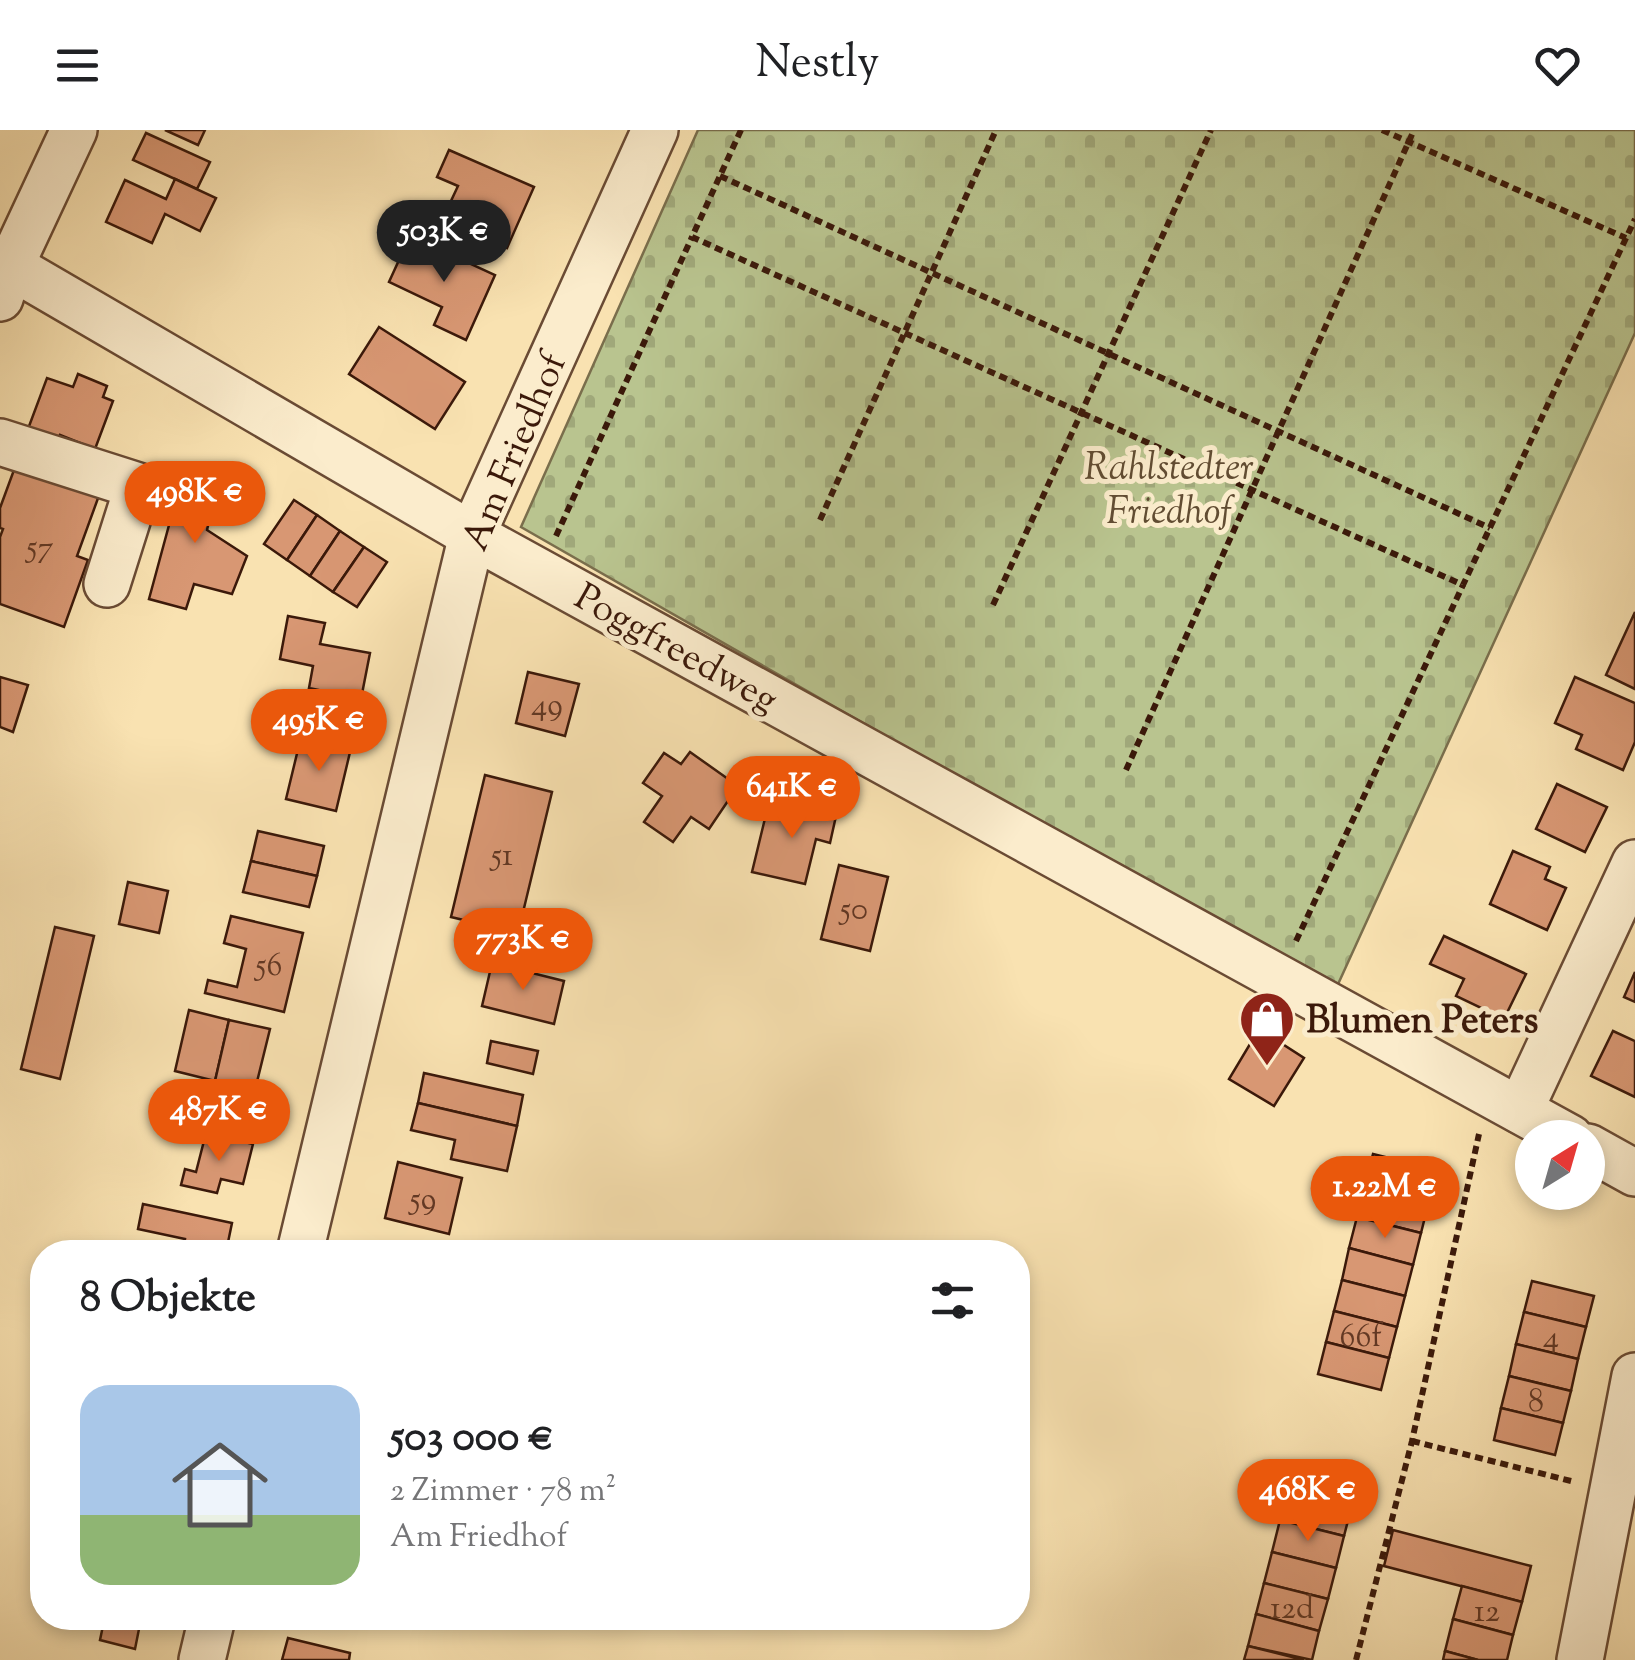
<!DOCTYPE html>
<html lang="de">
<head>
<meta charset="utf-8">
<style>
	:root { --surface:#fff; --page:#f6f6f6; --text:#202124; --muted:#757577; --line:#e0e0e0; --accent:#ea580c }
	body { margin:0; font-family:"Sorts Mill Goudy",serif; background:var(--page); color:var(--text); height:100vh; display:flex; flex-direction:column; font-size:38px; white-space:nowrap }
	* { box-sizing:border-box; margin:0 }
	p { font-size:32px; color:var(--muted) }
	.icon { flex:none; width:55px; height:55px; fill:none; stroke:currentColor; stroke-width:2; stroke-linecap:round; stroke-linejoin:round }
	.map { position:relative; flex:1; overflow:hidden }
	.side { position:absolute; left:30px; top:1110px; width:1000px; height:390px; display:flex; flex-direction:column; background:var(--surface); border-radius:40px; box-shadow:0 5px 15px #0003 }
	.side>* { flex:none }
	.needle { width:65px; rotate:37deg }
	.controls { position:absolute; left:1515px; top:990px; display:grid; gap:20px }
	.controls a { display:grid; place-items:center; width:90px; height:90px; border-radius:50%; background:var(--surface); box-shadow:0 5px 15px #0003; font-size:50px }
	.price { position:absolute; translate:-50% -85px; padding:0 22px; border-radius:35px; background:var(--accent); color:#fff; font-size:32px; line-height:65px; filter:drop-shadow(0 2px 5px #0008) }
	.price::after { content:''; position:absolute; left:50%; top:60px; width:30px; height:22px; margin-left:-15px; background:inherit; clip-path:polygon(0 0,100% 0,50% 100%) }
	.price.current { background:#222; color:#fff }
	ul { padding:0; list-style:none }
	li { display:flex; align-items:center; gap:30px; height:250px; padding:0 50px }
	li+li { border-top:2px solid var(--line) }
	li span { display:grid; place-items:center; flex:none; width:280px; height:200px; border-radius:30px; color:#555 }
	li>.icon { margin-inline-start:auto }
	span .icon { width:120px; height:120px; fill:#fffc; stroke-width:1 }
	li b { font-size:42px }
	h2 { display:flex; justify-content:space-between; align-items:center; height:120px; padding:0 50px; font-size:42px }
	header { display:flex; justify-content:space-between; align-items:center; height:130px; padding:0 50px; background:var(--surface); font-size:45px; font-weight:600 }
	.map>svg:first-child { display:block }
	.cemetery { fill:url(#cemetery-stones); stroke:#7a6e4c; stroke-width:2.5 }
	.building { fill:#d89773; stroke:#3b190a; stroke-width:2.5 }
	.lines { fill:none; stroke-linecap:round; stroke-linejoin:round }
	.minor-casing { stroke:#6a4b34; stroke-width:50 }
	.path { stroke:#3b190a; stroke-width:6; stroke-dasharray:8 5; stroke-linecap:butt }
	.minor { stroke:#fbeccc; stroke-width:45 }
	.labels { text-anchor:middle; stroke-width:10; stroke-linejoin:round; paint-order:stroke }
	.number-label { font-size:32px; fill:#623824 }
	.street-label { font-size:38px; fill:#3b190a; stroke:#fbeccc }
	.park-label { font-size:38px; font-style:italic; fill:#614c32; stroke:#fbeccc }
	.poi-label { font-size:38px; font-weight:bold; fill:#3b190a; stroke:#fbeccc; text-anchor:start }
</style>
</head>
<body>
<header><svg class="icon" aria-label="menu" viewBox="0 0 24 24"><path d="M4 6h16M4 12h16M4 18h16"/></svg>Nestly<svg class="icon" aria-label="heart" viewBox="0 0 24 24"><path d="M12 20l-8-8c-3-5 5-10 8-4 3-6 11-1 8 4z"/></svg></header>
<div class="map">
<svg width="1635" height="1530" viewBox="0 0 1635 1530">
	<defs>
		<pattern id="cemetery-stones" width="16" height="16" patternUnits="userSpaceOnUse" patternTransform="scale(2.5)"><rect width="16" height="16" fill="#b9c48f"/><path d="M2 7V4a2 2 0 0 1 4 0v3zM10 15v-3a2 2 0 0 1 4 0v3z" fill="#a0a87a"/></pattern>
	</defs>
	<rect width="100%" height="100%" fill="#f9e2b1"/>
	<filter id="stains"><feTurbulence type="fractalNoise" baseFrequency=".002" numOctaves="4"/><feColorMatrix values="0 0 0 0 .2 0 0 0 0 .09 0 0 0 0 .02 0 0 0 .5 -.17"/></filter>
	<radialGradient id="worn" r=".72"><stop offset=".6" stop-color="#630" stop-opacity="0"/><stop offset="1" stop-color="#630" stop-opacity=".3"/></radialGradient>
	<!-- cemetery -->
	<path class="cemetery" d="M698,0H1635V203L1334,863L521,397Z"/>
	<!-- building -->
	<g class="building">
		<path d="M165,0H205L198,15Z"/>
		<path d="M146,3L210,32L197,59L133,30Z"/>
		<path d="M449,20L534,57L507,118L476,104L483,86L451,71L458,56L437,47Z"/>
		<path d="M175,49L216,68L200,101L165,84L152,113L106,92L125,50L166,69Z"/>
		<path d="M410,106L495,145L466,210L434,195L442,177L389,152Z"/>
		<path d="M379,197L465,252L435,299L349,244Z"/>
		<path d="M78,244L107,256L103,267L113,271L95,319L60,305L55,318L25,307L47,248L73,257Z"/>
		<path d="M18,329L101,360L77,426L88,430L64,497L0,474V407L3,399L0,398V378Z"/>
		<path d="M185,336L220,346L207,400L247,426L232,464L194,454L186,479L149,469Z"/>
		<path d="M294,370L317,385L287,430L264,414Z"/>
		<path d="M317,385L340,401L310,446L287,430Z"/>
		<path d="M340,401L364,417L333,462L310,446Z"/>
		<path d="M364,417L387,432L357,477L333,462Z"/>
		<path d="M1635,482V559L1606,545Z"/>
		<path d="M288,486L325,493L320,514L370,523L361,569L309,558L313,536L280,529Z"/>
		<path d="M528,542L579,554L565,606L516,593Z"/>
		<path d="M0,547L28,555L13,602L0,597Z"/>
		<path d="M1575,547L1635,573V612L1623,640L1576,619L1582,605L1555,593Z"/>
		<path d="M301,607L351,618L336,681L286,669Z"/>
		<path d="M690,622L738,656L709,699L691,687L673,712L644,692L662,666L643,653L664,623L681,634Z"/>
		<path d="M485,645L552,662L518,803L451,787Z"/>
		<path d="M1557,654L1607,677L1585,722L1536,699Z"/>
		<path d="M814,672L838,677L830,713L816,709L805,754L752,742L768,676L811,685Z"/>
		<path d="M258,701L324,716L317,746L251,731Z"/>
		<path d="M1513,721L1550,737L1545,749L1566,758L1547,800L1490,774Z"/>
		<path d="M251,731L317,746L309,777L243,762Z"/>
		<path d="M839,735L888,747L870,821L821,809Z"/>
		<path d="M128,752L168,761L159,803L119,794Z"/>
		<path d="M231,786L303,803L284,882L205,863L208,850L237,857L246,819L224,813Z"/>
		<path d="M55,797L94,806L60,949L21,939Z"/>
		<path d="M1444,806L1526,844L1504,889L1456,866L1464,849L1430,834Z"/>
		<path d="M492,833L564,851L554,894L482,876Z"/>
		<path d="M1635,842V872L1624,867Z"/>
		<path d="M189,880L229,890L215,951L175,941Z"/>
		<path d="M229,890L270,899L255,960L215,951Z"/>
		<path d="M1259,899L1304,928L1274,976L1229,949Z"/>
		<path d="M1613,901L1635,911V967L1591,946Z"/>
		<path d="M491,911L538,921L533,944L487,933Z"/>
		<path d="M424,943L523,965L517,996L418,973Z"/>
		<path d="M418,973L517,996L507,1041L451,1029L455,1010L411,1000Z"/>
		<path d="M206,1003L253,1014L243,1054L221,1049L217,1063L181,1055L185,1039L196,1042Z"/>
		<path d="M1373,1024L1437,1040L1429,1071L1365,1055Z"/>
		<path d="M398,1032L462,1048L449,1104L385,1088Z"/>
		<path d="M1365,1055L1429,1071L1421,1103L1357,1087Z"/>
		<path d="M143,1074L232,1093L226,1122H183L185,1109L138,1099Z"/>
		<path d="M1357,1087L1421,1103L1413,1135L1349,1118Z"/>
		<path d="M101,1113L138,1122H99Z"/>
		<path d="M1349,1118L1413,1135L1405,1166L1342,1150Z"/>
		<path d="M1342,1150L1405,1166L1397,1197L1334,1181Z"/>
		<path d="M1532,1151L1594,1166L1586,1197L1524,1182Z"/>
		<path d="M1334,1181L1397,1197L1389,1228L1326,1212Z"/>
		<path d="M1524,1182L1586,1197L1578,1229L1516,1214Z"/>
		<path d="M1326,1212L1389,1228L1381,1260L1318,1244Z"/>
		<path d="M1516,1214L1578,1229L1571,1261L1509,1246Z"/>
		<path d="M1509,1246L1571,1261L1563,1293L1501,1278Z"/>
		<path d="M1501,1278L1563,1293L1555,1325L1494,1310Z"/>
		<path d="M1288,1358L1352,1375L1344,1406L1280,1390Z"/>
		<path d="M1280,1390L1344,1406L1336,1438L1272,1422Z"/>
		<path d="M1393,1400L1531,1436L1522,1472L1384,1436Z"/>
		<path d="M1272,1422L1336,1438L1328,1469L1264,1453Z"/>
		<path d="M1264,1453L1328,1469L1319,1501L1256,1484Z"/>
		<path d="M1462,1456L1522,1472L1513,1505L1453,1489Z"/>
		<path d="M1256,1484L1319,1501L1312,1530L1248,1516Z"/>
		<path d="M91,1488H132L130,1497L139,1499L135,1519L100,1510L104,1491Z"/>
		<path d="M1453,1489L1513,1505L1507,1530H1478L1445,1521Z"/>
		<path d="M288,1508L350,1523L349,1530H282Z"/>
		<path d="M1248,1516L1304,1530H1244Z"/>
		<path d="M1445,1521L1478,1530H1443Z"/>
	</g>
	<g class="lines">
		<!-- minor casing -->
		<g class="minor-casing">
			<g id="minor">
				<path d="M0,130L472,405L1570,1008"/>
				<path d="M0,168L10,137L74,0"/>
				<path d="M0,312L138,356L107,454"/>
				<path d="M1520,980L1635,733"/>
				<path d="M1588,1017L1635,1043"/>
				<path d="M300,1122L472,405L655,0"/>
				<path d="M202,1530L212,1488"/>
				<path d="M1580,1530L1635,1246"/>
			</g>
		</g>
		<!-- path -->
		<g class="path">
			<path d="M741,0L692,107L1463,455L1635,89"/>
			<path d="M1382,0L1626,108"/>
			<path d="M720,46L1490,398"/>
			<path d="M820,390L996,0"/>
			<path d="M556,406L692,107"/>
			<path d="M993,475L1211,0"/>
			<path d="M1126,640L1414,0"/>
			<path d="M1296,811L1463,455"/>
			<path d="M1412,1311L1575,1352"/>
			<path d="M1356,1530L1412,1311L1479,1004"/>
		</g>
		<!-- minor -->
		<use href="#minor" class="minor"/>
	</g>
	<!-- icons -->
	<defs>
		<g id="shop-pin" transform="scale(2.875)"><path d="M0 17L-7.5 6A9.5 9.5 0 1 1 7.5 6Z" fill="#8f2418" stroke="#fbeccc"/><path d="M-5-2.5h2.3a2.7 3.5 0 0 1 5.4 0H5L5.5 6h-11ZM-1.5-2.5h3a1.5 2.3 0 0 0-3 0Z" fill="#fff"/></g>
	</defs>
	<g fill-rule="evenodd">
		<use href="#shop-pin" x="1267" y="889"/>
	</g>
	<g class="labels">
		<!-- number labels -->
		<g class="number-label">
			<text x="40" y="427">57</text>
			<text x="547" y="585">49</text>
			<text x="502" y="735">51</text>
			<text x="854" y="789">50</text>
			<text x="269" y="845">56</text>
			<text x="423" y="1079">59</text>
			<text x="1361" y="1216">66f</text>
			<text x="1551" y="1217">4</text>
			<text x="1536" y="1281">8</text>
			<text x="1292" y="1488">12d</text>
			<text x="1487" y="1491">12</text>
		</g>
		<!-- street labels -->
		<g class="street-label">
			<text transform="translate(513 321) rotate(-67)" y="13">Am Friedhof</text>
			<text transform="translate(677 517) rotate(29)" y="13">Poggfreedweg</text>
		</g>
		<!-- park labels -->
		<g class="park-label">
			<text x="1169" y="349">Rahlstedter<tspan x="1169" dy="44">Friedhof</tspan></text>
		</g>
		<!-- poi labels -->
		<g class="poi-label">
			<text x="1306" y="902">Blumen Peters</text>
		</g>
	</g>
	<rect width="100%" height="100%" filter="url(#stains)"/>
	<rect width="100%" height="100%" fill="url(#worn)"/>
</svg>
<div class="controls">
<a><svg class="needle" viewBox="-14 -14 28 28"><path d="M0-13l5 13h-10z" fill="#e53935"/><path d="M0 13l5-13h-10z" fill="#757577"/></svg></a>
</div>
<b class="price current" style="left:444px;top:155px">503K €</b>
<b class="price" style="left:195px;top:416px">498K €</b>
<b class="price" style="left:319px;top:644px">495K €</b>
<b class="price" style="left:792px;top:711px">641K €</b>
<b class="price" style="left:523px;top:863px">773K €</b>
<b class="price" style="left:219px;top:1034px">487K €</b>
<b class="price" style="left:1385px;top:1111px">1.22M €</b>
<b class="price" style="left:1308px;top:1414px">468K €</b>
<section class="side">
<h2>8 Objekte<svg class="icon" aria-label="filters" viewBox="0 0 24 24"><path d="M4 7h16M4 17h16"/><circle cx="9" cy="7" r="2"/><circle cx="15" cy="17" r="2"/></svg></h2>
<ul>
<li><span style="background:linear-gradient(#a9c7e8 65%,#8fb573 0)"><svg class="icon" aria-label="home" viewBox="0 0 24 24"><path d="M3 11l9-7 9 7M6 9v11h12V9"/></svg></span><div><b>503 000 €</b><p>2 Zimmer · 78 m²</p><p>Am Friedhof</p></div></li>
</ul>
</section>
</div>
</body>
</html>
